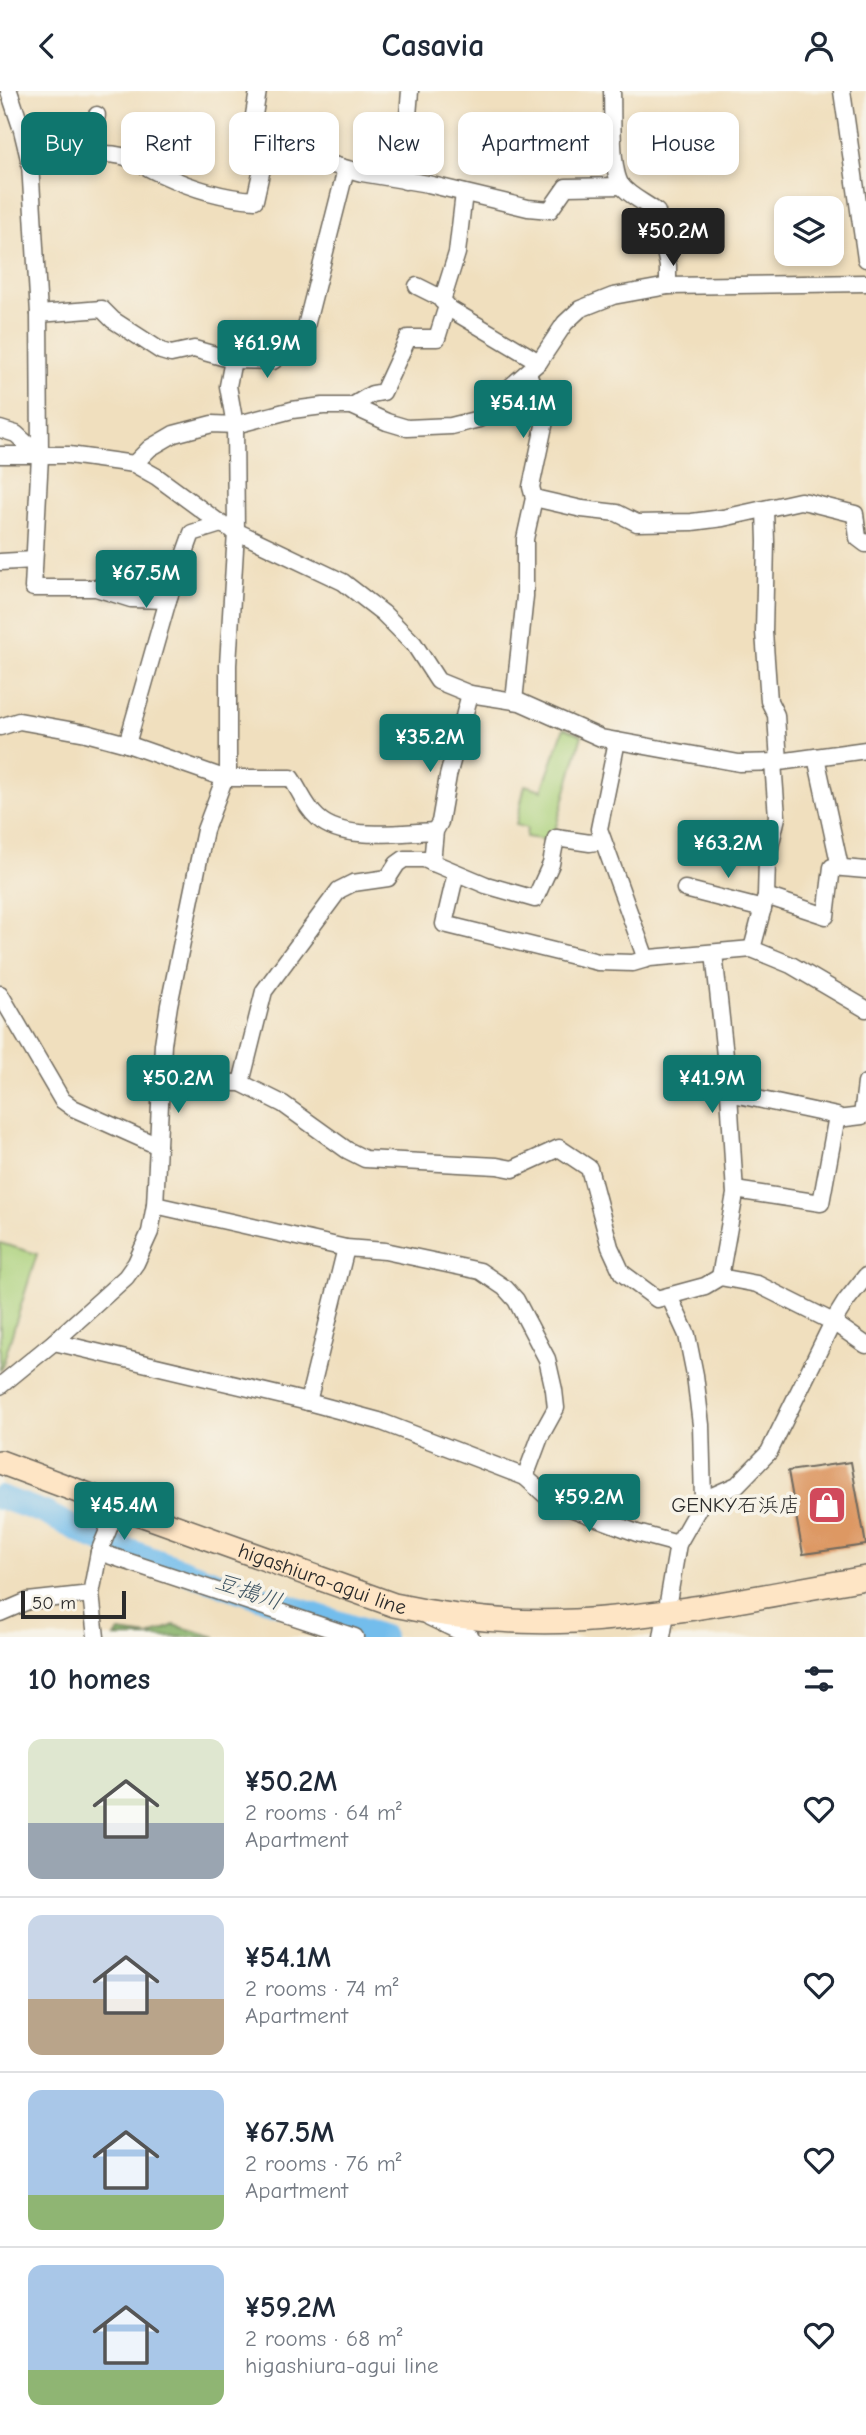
<!DOCTYPE html>
<html lang="en">
<head>
<meta charset="utf-8">
<style>
	:root { --surface:#fff; --page:#f6f6f7; --text:#1f2937; --muted:#747a83; --line:#e0e1e3; --accent:#0f766e }
	body { margin:0; font-family:"Comic Neue","Klee One",sans-serif; background:var(--page); color:var(--text); height:100vh; display:flex; flex-direction:column; font-size:26px; white-space:nowrap }
	* { box-sizing:border-box; margin:0 }
	p { font-size:23px; color:var(--muted) }
	.icon { flex:none; width:38px; height:38px; fill:none; stroke:currentColor; stroke-width:2; stroke-linecap:round; stroke-linejoin:round }
	.map { position:relative; height:1546px; overflow:hidden }
	.side { display:flex; flex-direction:column; background:var(--surface); flex:1 }
	.side>* { flex:none }
	.guide { position:absolute; left:21px; top:21px; width:824px; height:63px; display:flex; gap:14px }
	.buttons { position:absolute; left:774px; top:105px; display:grid; gap:14px }
	.buttons a { display:grid; place-items:center; width:70px; height:70px; border-radius:14px; background:var(--surface); box-shadow:0 4px 10px #0003; font-size:35px }
	.scale { position:absolute; left:21px; bottom:18px; width:105px; box-sizing:border-box; padding-left:7px; border:4px solid #2b2b2b; border-top:0; font-size:19px; line-height:24px; white-space:nowrap; color:#2b2b2b; -webkit-text-stroke:5px #f7f3e8; paint-order:stroke }
	.price { position:absolute; translate:-50% -60px; padding:0 16px; border-radius:7px; background:var(--accent); color:#fff; font-size:23px; line-height:46px; filter:drop-shadow(0 2px 4px #0008) }
	.price::after { content:''; position:absolute; left:50%; top:42px; width:21px; height:16px; margin-left:-10px; background:inherit; clip-path:polygon(0 0,100% 0,50% 100%) }
	.price.on { background:#222; color:#fff }
	ul { padding:0; list-style:none }
	li { display:flex; align-items:center; gap:21px; height:175px; padding:0 28px }
	li+li { border-top:2px solid var(--line) }
	li span { display:grid; place-items:center; flex:none; width:196px; height:140px; border-radius:14px; color:#555 }
	li>.icon { margin-inline-start:auto }
	span .icon { width:84px; height:84px; fill:#fffc; stroke-width:1 }
	li b { font-size:30px }
	h2 { display:flex; justify-content:space-between; align-items:center; height:84px; padding:0 28px; font-size:30px }
	.tag { padding:0 24px; border-radius:14px; background:var(--surface); box-shadow:0 4px 10px #0003; font-size:24px; line-height:63px }
	.tag.on { background:var(--accent); color:#fff }
	header { display:flex; justify-content:space-between; align-items:center; height:91px; padding:0 28px; background:var(--surface); font-size:32px; font-weight:800 }
	.map>svg:first-child { display:block }
	.green { fill:#abd17b; stroke:#6b7e53; stroke-width:2 }
	.forest { fill:#88b36b; stroke:#5a6f4b; stroke-width:2 }
	.lines { fill:none; stroke-linecap:round; stroke-linejoin:round }
	.river { stroke:#73bdec; stroke-width:24 }
	.building { fill:#dd9863 }
	.minor-casing { stroke:#706a5e; stroke-width:19 }
	.secondary-casing { stroke:#706a5e; stroke-width:26 }
	.minor { stroke:#fff; stroke-width:16 }
	.secondary { stroke:#fee5c5; stroke-width:23 }
	.labels { text-anchor:middle; stroke-width:7; stroke-linejoin:round; paint-order:stroke }
	.poi-label { font-size:21px; fill:#2b2b2b; stroke:#f7f3e8; text-anchor:end }
	.street-label { font-size:21px; fill:#2b2b2b; stroke:#f7f3e8 }
	.water-label { font-size:23px; font-style:italic; fill:#415765; stroke:#f7f3e8 }
</style>
</head>
<body>
<header><svg class="icon" aria-label="back" viewBox="0 0 24 24"><path d="M15 5l-7 7 7 7"/></svg>Casavia<svg class="icon" aria-label="person" viewBox="0 0 24 24"><circle cx="12" cy="8" r="4"/><path d="M4 21q1-7 8-7t8 7"/></svg></header>
<div class="map">
<svg width="866" height="1546" viewBox="0 0 866 1546">
	<rect width="100%" height="100%" fill="#f7f3e8"/>
	<filter id="ink" filterUnits="userSpaceOnUse"><feTurbulence type="fractalNoise" baseFrequency=".0143" numOctaves="2"/><feDisplacementMap in="SourceGraphic" scale="14" xChannelSelector="R" yChannelSelector="G"/><feConvolveMatrix kernelMatrix="1 2 1 2 8 2 1 2 1" color-interpolation-filters="sRGB"/></filter>
	<filter id="wash" filterUnits="userSpaceOnUse"><feTurbulence type="fractalNoise" baseFrequency=".00686" numOctaves="4" result="noise"/><feDisplacementMap in="SourceGraphic" scale="28" xChannelSelector="R" yChannelSelector="G"/><feGaussianBlur stdDeviation="1.57" result="paint"/><feColorMatrix in="noise" values="0 0 0 0 0 0 0 0 0 0 0 0 0 0 0 0 0 1.4 0 .05"/><feComposite in="paint" operator="in"/></filter>
	<g filter="url(#wash)">
		<rect width="100%" height="100%" fill="#f0dfbe"/>
		<!-- green -->
		<g class="green">
			<path d="M564,637L582,644L552,750L526,746L527,737L516,734L525,694L542,699Z"/>
			<path d="M0,1152L37,1163L1,1279H0Z"/>
		</g>
		<!-- forest -->
		<path class="forest" d="M174,1534L216,1546H115L119,1541L149,1545Z"/>
		<g class="lines">
			<!-- river -->
			<path class="river" d="M0,1406L45,1422L94,1447L238,1499L383,1546"/>
		</g>
		<g id="blocks">
			<!-- building -->
			<path class="building" d="M851,1371L866,1454L803,1463L788,1380Z"/>
		</g>
	</g>
	<g filter="url(#ink)">
		<use href="#blocks" fill-opacity="0" stroke="#706a5e" stroke-width="2"/>
		<g class="lines">
			<!-- minor casing -->
			<g class="minor-casing">
				<g id="minor">
					<path d="M9,0L22,39L30,72L39,223L40,365L33,497H96L131,508L168,509"/>
					<path d="M258,0L250,48L265,64L297,72L302,70L326,72L362,82L428,93L528,117L550,119L566,96L622,95"/>
					<path d="M612,0C613,22 610,77 621,94C629,105 646,112 657,121L668,175V195"/>
					<path d="M842,0L866,168"/>
					<path d="M89,64L97,24"/>
					<path d="M30,76C59,71 93,58 122,65C135,68 149,78 161,83C191,97 222,107 255,109L265,64"/>
					<path d="M405,90L404,74L410,0"/>
					<path d="M417,195L439,206L450,218L539,271"/>
					<path d="M442,210L457,162L464,102"/>
					<path d="M39,223L102,218L113,229L161,260L171,263L194,258L233,269L273,270L303,247L346,78"/>
					<path d="M352,315L372,303L383,301L408,247H437L447,215"/>
					<path d="M0,338L16,343L40,365"/>
					<path d="M0,364H69L134,373L157,386L221,433L343,491L383,522L414,553L438,590L470,603L520,611L601,647L739,672L779,671L866,659"/>
					<path d="M134,373L150,357L174,343L212,333L235,334L292,319L323,315H352L387,331L407,337L451,335L479,328L494,310L539,271L565,232L580,218L613,205L668,195L866,192"/>
					<path d="M534,407L582,418L617,422L637,432L692,431L723,427L800,410L807,411L855,423L858,447L866,453"/>
					<path d="M765,418L766,451L764,541L769,610L776,624L779,671"/>
					<path d="M0,471L34,469"/>
					<path d="M514,610L525,505V448L534,407L531,396L545,330L528,282"/>
					<path d="M0,636L19,630L86,642L127,653L224,687H291C300,700 306,717 318,727C344,751 402,741 435,740"/>
					<path d="M617,650L599,738L646,868"/>
					<path d="M127,653L168,509L192,442L221,433"/>
					<path d="M816,666L840,776"/>
					<path d="M432,772L435,740L440,731L448,685L470,603"/>
					<path d="M456,782L444,833L598,871L633,872L650,867L752,858L791,874L866,918"/>
					<path d="M685,798L763,818"/>
					<path d="M766,805L826,825L832,776L866,779"/>
					<path d="M752,858L766,805L767,769L777,726L773,671"/>
					<path d="M714,862L729,1002L735,1103L720,1186"/>
					<path d="M0,903L62,1009L73,1017L158,1055"/>
					<path d="M161,991L241,992L283,1013L347,1059L365,1068L497,1075L513,1078L559,1057L589,1077L610,1156L622,1182L657,1208L705,1195L720,1186L757,1193L833,1231L866,1254"/>
					<path d="M241,992L264,900L339,799L353,792L388,787L397,773L404,768H424L486,794L535,808L551,773L556,747L590,752L602,750"/>
					<path d="M729,1002L837,1025L821,1112L735,1099"/>
					<path d="M837,1028L862,1025L866,992"/>
					<path d="M155,1114L346,1157L385,1160L480,1180L505,1197L516,1209L547,1268L554,1299L556,1317L540,1346L525,1386"/>
					<path d="M54,1251L308,1311L379,1330L525,1386L552,1410L637,1442L678,1453"/>
					<path d="M0,1295L54,1251L126,1186L136,1172L150,1141L155,1114L163,953L169,914L205,739L228,678V574L236,441L235,334L228,295L233,269"/>
					<path d="M308,1311L346,1157"/>
					<path d="M703,1409L737,1394L769,1361L833,1231L846,1210L866,1185"/>
					<path d="M99,1461L355,1546"/>
					<path d="M0,1522L28,1510L91,1503"/>
					<path d="M429,1526L471,1546"/>
					<path d="M96,1546L91,1503L99,1461L118,1415"/>
					<path d="M662,1546L678,1453L703,1409L701,1334L695,1284L687,1244L669,1205"/>
				</g>
			</g>
			<!-- secondary casing -->
			<g class="secondary-casing">
				<g id="secondary">
					<path id="s1" d="M0,1371L118,1415L394,1514C454,1527 514,1533 575,1530C673,1525 770,1503 866,1487"/>
				</g>
			</g>
			<!-- minor -->
			<use href="#minor" class="minor"/>
			<!-- secondary -->
			<use href="#secondary" class="secondary"/>
		</g>
	</g>
	<!-- icons -->
	<defs>
		<g id="shop-square" transform="scale(2.0125)"><rect x="-9" y="-9" width="18" height="18" rx="4" fill="#d1495b" stroke="#f7f3e8"/><path d="M-5-2.5h2.3a2.7 3.5 0 0 1 5.4 0H5L5.5 6h-11ZM-1.5-2.5h3a1.5 2.3 0 0 0-3 0Z" fill="#fff"/></g>
	</defs>
	<g fill-rule="evenodd">
		<use href="#shop-square" x="827" y="1414"/>
	</g>
	<g class="labels">
		<!-- poi labels -->
		<g class="poi-label">
			<text x="800" y="1421">GENKY石浜店</text>
		</g>
		<!-- street labels -->
		<g class="street-label">
			<text dy="7" stroke="none"><textPath href="#s1" startOffset="343">higashiura-agui line</textPath></text>
		</g>
		<!-- water labels -->
		<g class="water-label">
			<text transform="translate(249 1500) rotate(19)" y="8">豆搗川</text>
		</g>
	</g>
</svg>
<div class="buttons">
<a><svg class="icon" aria-label="layers" viewBox="0 0 24 24"><path d="M12 4l9 5-9 5-9-5zM3 14l9 5 9-5"/></svg></a>
</div>
<div class="scale">50 m</div>
<b class="price on" style="left:673px;top:177px">¥50.2M</b>
<b class="price" style="left:267px;top:289px">¥61.9M</b>
<b class="price" style="left:523px;top:349px">¥54.1M</b>
<b class="price" style="left:146px;top:519px">¥67.5M</b>
<b class="price" style="left:430px;top:683px">¥35.2M</b>
<b class="price" style="left:728px;top:789px">¥63.2M</b>
<b class="price" style="left:178px;top:1024px">¥50.2M</b>
<b class="price" style="left:712px;top:1024px">¥41.9M</b>
<b class="price" style="left:589px;top:1443px">¥59.2M</b>
<b class="price" style="left:124px;top:1451px">¥45.4M</b>
<div class="guide">
<a class="tag on">Buy</a>
<a class="tag">Rent</a>
<a class="tag">Filters</a>
<a class="tag">New</a>
<a class="tag">Apartment</a>
<a class="tag">House</a>
</div>
</div>
<section class="side">
<h2>10 homes<svg class="icon" aria-label="filters" viewBox="0 0 24 24"><path d="M4 7h16M4 17h16"/><circle cx="9" cy="7" r="2"/><circle cx="15" cy="17" r="2"/></svg></h2>
<ul>
<li><span style="background:linear-gradient(#dfe7d0 60%,#9aa5b1 0)"><svg class="icon" aria-label="home" viewBox="0 0 24 24"><path d="M3 11l9-7 9 7M6 9v11h12V9"/></svg></span><div><b>¥50.2M</b><p>2 rooms · 64 m²</p><p>Apartment</p></div><svg class="icon" aria-label="heart" viewBox="0 0 24 24"><path d="M12 20l-8-8c-3-5 5-10 8-4 3-6 11-1 8 4z"/></svg></li>
<li><span style="background:linear-gradient(#c9d6e8 60%,#b9a48a 0)"><svg class="icon" aria-label="home" viewBox="0 0 24 24"><path d="M3 11l9-7 9 7M6 9v11h12V9"/></svg></span><div><b>¥54.1M</b><p>2 rooms · 74 m²</p><p>Apartment</p></div><svg class="icon" aria-label="heart" viewBox="0 0 24 24"><path d="M12 20l-8-8c-3-5 5-10 8-4 3-6 11-1 8 4z"/></svg></li>
<li><span style="background:linear-gradient(#a9c7e8 75%,#8fb573 0)"><svg class="icon" aria-label="home" viewBox="0 0 24 24"><path d="M3 11l9-7 9 7M6 9v11h12V9"/></svg></span><div><b>¥67.5M</b><p>2 rooms · 76 m²</p><p>Apartment</p></div><svg class="icon" aria-label="heart" viewBox="0 0 24 24"><path d="M12 20l-8-8c-3-5 5-10 8-4 3-6 11-1 8 4z"/></svg></li>
<li><span style="background:linear-gradient(#a9c7e8 75%,#8fb573 0)"><svg class="icon" aria-label="home" viewBox="0 0 24 24"><path d="M3 11l9-7 9 7M6 9v11h12V9"/></svg></span><div><b>¥59.2M</b><p>2 rooms · 68 m²</p><p>higashiura-agui line</p></div><svg class="icon" aria-label="heart" viewBox="0 0 24 24"><path d="M12 20l-8-8c-3-5 5-10 8-4 3-6 11-1 8 4z"/></svg></li>
</ul>
</section>
</body>
</html>
